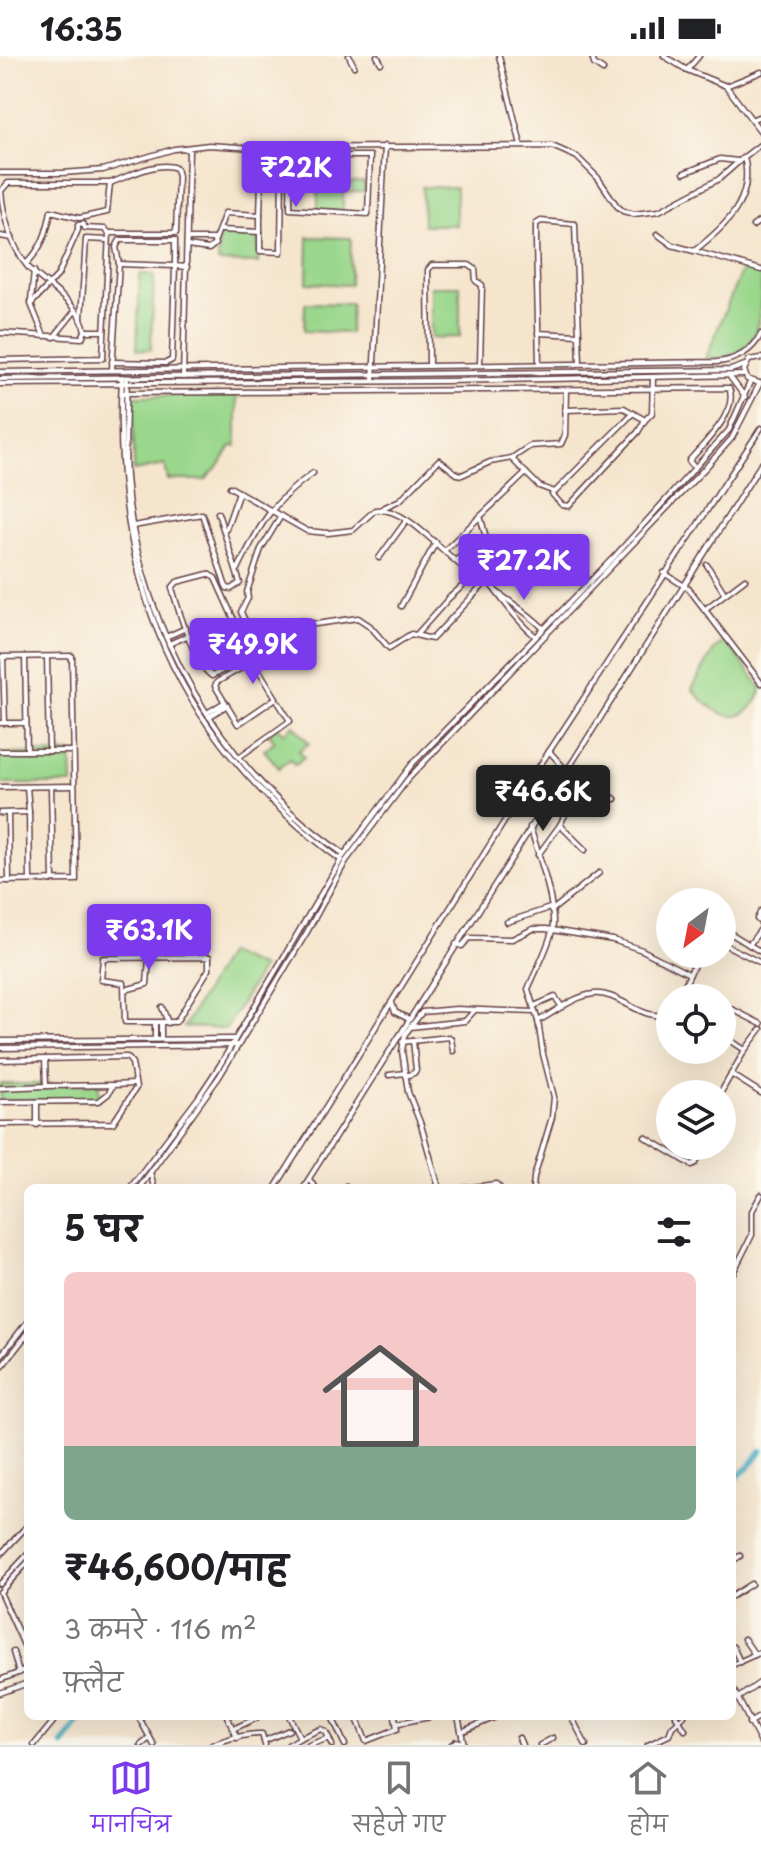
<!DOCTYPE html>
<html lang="hi">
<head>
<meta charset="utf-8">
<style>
	:root { --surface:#fff; --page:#f6f6f6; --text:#202124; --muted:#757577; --line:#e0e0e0; --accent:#7c3aed }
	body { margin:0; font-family:"Playpen Sans","Playpen Sans Deva",sans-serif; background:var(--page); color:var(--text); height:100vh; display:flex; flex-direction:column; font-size:30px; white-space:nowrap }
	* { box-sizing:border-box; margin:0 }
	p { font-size:26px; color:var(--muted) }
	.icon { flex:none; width:44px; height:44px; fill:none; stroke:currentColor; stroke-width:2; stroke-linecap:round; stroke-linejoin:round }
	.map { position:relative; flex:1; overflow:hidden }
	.side { position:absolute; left:24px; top:1128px; width:712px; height:536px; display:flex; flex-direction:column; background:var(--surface); border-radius:12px; box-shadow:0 8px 32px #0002 }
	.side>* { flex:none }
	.needle { width:52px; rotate:212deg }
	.fabs { position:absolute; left:656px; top:832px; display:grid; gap:16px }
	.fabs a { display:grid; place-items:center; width:80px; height:80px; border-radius:50%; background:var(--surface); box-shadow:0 8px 32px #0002; font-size:40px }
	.price { position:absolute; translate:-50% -68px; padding:0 18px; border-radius:8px; background:var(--accent); color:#fff; font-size:26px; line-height:52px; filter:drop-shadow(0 2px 4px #0008) }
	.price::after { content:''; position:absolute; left:50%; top:48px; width:24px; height:18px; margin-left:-12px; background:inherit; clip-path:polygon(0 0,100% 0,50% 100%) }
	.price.selected { background:#222; color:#fff }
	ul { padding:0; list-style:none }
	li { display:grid; align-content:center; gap:16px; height:424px; padding:0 40px }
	li span { display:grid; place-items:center; height:248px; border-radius:12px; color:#555 }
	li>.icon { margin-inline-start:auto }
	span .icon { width:144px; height:144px; fill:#fffc; stroke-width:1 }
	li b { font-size:34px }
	h2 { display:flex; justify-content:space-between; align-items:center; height:96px; padding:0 40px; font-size:34px }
	.status { display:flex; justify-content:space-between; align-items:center; height:56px; padding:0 40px; background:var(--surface); direction:ltr }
	.status svg { height:22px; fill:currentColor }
	.dock { display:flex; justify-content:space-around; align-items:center; height:112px; border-top:2px solid var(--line); background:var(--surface); font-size:22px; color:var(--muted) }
	.dock a { display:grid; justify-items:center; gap:4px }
	.dock .selected { color:var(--accent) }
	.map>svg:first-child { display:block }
	.green { fill:#9ad78c; stroke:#727b5c; stroke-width:2 }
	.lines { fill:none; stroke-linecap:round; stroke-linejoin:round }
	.river { stroke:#44adc3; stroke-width:6 }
	.minor-casing { stroke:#643d43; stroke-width:7 }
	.minor { stroke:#fff; stroke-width:4 }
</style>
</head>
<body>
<div class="status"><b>16:35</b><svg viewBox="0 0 49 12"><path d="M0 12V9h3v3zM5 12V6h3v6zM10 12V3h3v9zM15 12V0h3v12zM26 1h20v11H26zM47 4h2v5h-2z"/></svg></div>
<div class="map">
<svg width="761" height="1689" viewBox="0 0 761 1689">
	<rect width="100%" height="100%" fill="#fbf7ec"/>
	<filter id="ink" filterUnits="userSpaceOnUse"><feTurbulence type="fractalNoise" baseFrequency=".0125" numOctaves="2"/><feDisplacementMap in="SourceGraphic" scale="16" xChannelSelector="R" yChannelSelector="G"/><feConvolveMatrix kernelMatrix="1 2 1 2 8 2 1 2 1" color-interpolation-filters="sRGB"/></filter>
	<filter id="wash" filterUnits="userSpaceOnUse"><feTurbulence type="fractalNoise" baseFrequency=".006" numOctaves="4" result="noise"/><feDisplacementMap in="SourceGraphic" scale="32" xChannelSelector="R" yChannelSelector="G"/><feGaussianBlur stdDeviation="1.8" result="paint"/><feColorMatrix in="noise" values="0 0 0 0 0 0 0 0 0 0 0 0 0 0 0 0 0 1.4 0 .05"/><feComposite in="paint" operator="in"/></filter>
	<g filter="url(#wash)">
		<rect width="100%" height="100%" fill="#f5e5cd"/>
		<!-- green -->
		<g class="green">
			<path d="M318,120H343V127L364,126L365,135L343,136V154L318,155Z"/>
			<path d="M422,131H456V169H423Z"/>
			<path d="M219,179L258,180V207L218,206Z"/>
			<path d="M308,181L351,182L350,229L307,227Z"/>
			<path d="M742,213L761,218C761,265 761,305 706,302Z"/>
			<path d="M140,218L154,219L151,294L137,293Z"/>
			<path d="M431,230H460V281L431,282Z"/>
			<path d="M305,247L351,248L350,277L304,275Z"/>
			<path d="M237,339V390H231L220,409L205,424H168L165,409L134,415L133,340Z"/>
			<path d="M725,584L761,631C761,639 758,642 754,648C735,675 707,651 692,633L714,594Z"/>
			<path d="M294,669L309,687L299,695L304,701L295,709L290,703L279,712L264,694L275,685L269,678L278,670L284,677Z"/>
			<path d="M71,697L72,728H0V698Z"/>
			<path d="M227,897L262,912L226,973L184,971Z"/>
			<rect x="0" y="1028" width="99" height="16"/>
		</g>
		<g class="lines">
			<!-- river -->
			<g class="river">
				<path d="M732,1425L750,1410L761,1395"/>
				<path d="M63,1689L83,1660"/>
			</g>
		</g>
	</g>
	<g filter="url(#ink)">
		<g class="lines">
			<!-- minor casing -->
			<g class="minor-casing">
				<g id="minor">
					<path d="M349,0L354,10"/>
					<path d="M377,0L381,7"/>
					<path d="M499,0L521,89"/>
					<path d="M592,0L594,8L603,14"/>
					<path d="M664,0L687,14L726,30L761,76"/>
					<path d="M687,14L699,0"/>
					<path d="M726,30L761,16"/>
					<path d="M753,63L761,60"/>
					<path d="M184,92L209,89L253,92L552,90L577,101L598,122L617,150L623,155L634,158L659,155L719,123L744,101"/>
					<path d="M291,100H370L368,158L290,153Z"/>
					<path d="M0,117H62L103,114L174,93L184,92L189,95L183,321"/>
					<path d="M684,117L720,103L738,105"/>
					<path d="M260,159V195L281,196L282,111L278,105L262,104"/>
					<path d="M80,162L107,156L110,127H8L1,135C3,160 12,192 28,211C46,230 81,248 85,275"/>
					<path d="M753,170L761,164"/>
					<path d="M221,174L260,176"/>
					<path d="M109,177H176L178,120L176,112C158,104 127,121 110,127"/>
					<path d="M657,178L672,189L694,195C725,171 755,144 744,101L761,88"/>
					<path d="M0,180L12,182"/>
					<path d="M215,184L225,157L260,159L262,91"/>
					<path d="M187,190L209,193L215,188L213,183H187"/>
					<path d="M694,195L761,214"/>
					<path d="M26,208C42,192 47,177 51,155L79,162"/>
					<path d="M31,245L34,215"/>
					<path d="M81,262L86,183L108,184"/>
					<path d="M0,277L82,282L85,275H104"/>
					<path d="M538,277L579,279"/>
					<path d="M54,281L75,255"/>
					<path d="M0,304L103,302L109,177L105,173L85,172L83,168L78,169V174L58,219L31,248L44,280"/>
					<path d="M112,306L166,307L172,304L175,210L119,208"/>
					<path d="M539,307L536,187V168L541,165L575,168L580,307"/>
					<path d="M429,309L428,214L432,209H469L475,213L476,225L482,229L480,308"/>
					<path d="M112,313L119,208L116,191L120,184H175V210L187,211"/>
					<path d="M0,316L716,306C735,305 753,295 761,278"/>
					<path d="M122,321C111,525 175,681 341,804L220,1009L198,1042L130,1132"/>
					<path d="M730,321L745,341"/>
					<path d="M0,323L731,314L745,309"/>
					<path d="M127,324C126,356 124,389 126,421C138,571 219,713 344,798"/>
					<path d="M373,325L385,90"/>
					<path d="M759,327L747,323L744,314L749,304L761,302"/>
					<path d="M0,328L446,325L744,319"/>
					<path d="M122,337L729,332C739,356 703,388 689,405L695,412"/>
					<path d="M565,354L624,352L645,364L652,357L653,322"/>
					<path d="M511,402L539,430L555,436L633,357"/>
					<path d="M230,431L307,475L328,477L353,474L375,454C412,448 457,520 489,526C504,546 517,564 535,580"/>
					<path d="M552,438L562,449L569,450L638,376L645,364"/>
					<path d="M383,452L400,444L439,404L457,418L462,419L490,406L512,402L530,390L561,388L565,379L566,334"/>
					<path d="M281,460L261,493L247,536L248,542L241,556L246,567L266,581L300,564L316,568L358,562L370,570L389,592L411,578L432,583L487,525"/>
					<path d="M133,470L202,458L225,528L227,532L231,533L240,527L218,457"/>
					<path d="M226,473L239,436"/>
					<path d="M445,494L526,417"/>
					<path d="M379,502L406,465"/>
					<path d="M456,504L486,482L481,463"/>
					<path d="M707,509L725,538"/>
					<path d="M238,513C260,468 271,447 313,417"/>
					<path d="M664,517L689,533L761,627"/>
					<path d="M208,518L215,522L249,597L247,601L212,620C195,609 178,553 172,532L177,526Z"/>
					<path d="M497,536C513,548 528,557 543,572"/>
					<path d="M401,550L436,486"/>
					<path d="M704,554L745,523"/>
					<path d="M417,578L449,542L474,520"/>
					<path d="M166,581L186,572"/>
					<path d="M169,588L189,579"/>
					<path d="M193,590L215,581"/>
					<path d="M0,601L72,600L76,824L0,825"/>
					<path d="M25,601L27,695"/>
					<path d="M47,601L49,695"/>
					<path d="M3,602L5,667"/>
					<path d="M250,607L255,608L276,642L238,668L215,630L217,626Z"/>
					<path d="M230,611L215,581L236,573"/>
					<path d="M207,657L225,646"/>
					<path d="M209,661L227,649"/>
					<path d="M0,667H26"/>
					<path d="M0,695H72"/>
					<path d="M549,695L566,714"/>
					<path d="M239,701L290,665L278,646"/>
					<path d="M568,712L615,743"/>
					<path d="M0,731L73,730"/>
					<path d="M51,731L53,824"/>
					<path d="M29,756L30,824"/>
					<path d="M0,757L29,756L27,731"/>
					<path d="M8,757L9,825"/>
					<path d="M560,769L585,794"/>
					<path d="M530,771C537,793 558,854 552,875C547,895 536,914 528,933L538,965L543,998L554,1041L552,1061L534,1121L533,1132"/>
					<path d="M538,799L560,769L574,740L588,723"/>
					<path d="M341,803L413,707L615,500L729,374L750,326"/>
					<path d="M551,855L599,817"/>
					<path d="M761,855L757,863L761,867"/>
					<path d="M507,866L550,852"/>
					<path d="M722,872L761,896"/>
					<path d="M722,887L761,907"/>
					<path d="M456,888L462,890L469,882L512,883L533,873H546L613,884L642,894L689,918"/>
					<path d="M749,889L761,873"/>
					<path d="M209,901V913L176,966H125L124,927L101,924L103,902Z"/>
					<path d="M684,929L710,942"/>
					<path d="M125,934L147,928L149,902"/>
					<path d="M679,942L699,898"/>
					<path d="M392,947L395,956L409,963"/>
					<path d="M722,948L761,968"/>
					<path d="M534,950L555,941L562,951"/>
					<path d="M162,951L168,967"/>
					<path d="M538,965C555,956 574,940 594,938C620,935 646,970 670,956"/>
					<path d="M155,967V982"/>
					<path d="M161,967V982"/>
					<path d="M410,971L465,965L474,955"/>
					<path d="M722,979L745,994"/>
					<path d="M0,985L234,983"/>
					<path d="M402,986L449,981L451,983L453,995"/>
					<path d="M0,992L239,989"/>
					<path d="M0,1004L45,1003"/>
					<path d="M731,1018L761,1037"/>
					<path d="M389,1019L405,1017"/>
					<path d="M405,1020L414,1017L416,1014L413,985"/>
					<path d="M113,1029L134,1028"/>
					<path d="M0,1032L46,1030L45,1003L127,1001L132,1007L136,1032L113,1067L0,1068"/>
					<path d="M720,1038L745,994L761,973"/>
					<path d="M0,1046L99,1045L108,1038L113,1029L46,1030"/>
					<path d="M37,1069V1046"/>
					<path d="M645,1081L692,1109L696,1107L702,1090"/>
					<path d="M151,1119L154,1132"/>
					<path d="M309,1123L315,1132"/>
					<path d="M346,1130L347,1132"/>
					<path d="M139,1132L219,1021L307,876L346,805L408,723L708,409L732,382L760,327"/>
					<path d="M275,1132L529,726L761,372"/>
					<path d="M303,1132L761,408"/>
					<path d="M439,1132L421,1069L408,1036L402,995L405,978L422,956L456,953L535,956"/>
					<path d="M465,1132L496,1128L500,1132"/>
					<path d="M732,1219L752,1179V1155L761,1139"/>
					<path d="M0,1301L28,1265"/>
					<path d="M0,1313L28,1277"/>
					<path d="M0,1499L28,1469"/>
					<path d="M732,1505L740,1500"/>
					<path d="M28,1506L0,1536L28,1598"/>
					<path d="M0,1528L28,1498"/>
					<path d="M732,1540L751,1528"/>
					<path d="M744,1583L755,1599"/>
					<path d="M733,1591L740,1606"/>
					<path d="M13,1596L19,1617"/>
					<path d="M732,1609L761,1596"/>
					<path d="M0,1624L28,1613"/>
					<path d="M732,1631L761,1687"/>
					<path d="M0,1637L28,1627"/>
					<path d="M738,1642L761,1626"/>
					<path d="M138,1660L154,1689"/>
					<path d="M227,1660L237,1682"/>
					<path d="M289,1660L300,1682L321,1673L326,1676L332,1689"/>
					<path d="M356,1660L366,1685L397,1673L395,1660"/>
					<path d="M458,1660L464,1689"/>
					<path d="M571,1660L586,1689"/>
					<path d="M676,1660L685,1674"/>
					<path d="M333,1663L345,1689"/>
					<path d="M399,1667L435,1660"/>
					<path d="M749,1667L761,1660"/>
					<path d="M233,1673L257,1662"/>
					<path d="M461,1676L498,1660"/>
					<path d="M519,1682L522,1689"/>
					<path d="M264,1685L289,1674"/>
					<path d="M34,1689L58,1660"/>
					<path d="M141,1689L150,1682"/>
					<path d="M212,1689C225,1683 250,1677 262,1678L265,1689"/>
					<path d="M288,1689L300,1682"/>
					<path d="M309,1689L329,1682"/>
					<path d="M451,1689L456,1685L463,1687"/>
					<path d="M540,1689L553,1682"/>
					<path d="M648,1689L669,1679L672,1671L684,1660"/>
				</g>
			</g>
			<!-- minor -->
			<use href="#minor" class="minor"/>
		</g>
	</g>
</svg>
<div class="fabs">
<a><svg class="needle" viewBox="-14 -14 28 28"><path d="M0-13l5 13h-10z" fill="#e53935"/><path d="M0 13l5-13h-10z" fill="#757577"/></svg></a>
<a><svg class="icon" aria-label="locate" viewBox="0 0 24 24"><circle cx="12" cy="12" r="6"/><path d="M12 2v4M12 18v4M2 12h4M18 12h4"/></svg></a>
<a><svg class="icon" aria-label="layers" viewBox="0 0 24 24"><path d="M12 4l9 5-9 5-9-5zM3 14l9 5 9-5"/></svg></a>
</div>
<b class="price" style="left:296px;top:153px">₹22K</b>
<b class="price" style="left:524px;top:546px">₹27.2K</b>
<b class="price" style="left:253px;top:630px">₹49.9K</b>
<b class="price selected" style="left:543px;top:777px">₹46.6K</b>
<b class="price" style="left:149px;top:916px">₹63.1K</b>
<section class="side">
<h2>5 घर<svg class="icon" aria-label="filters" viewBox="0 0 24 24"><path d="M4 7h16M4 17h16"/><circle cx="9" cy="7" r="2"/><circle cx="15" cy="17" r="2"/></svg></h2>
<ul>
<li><span style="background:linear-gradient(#f6c9c9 70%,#7fa58c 0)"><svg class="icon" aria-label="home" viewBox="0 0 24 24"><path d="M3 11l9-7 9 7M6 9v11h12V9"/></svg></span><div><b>₹46,600/माह</b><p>3 कमरे · 116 m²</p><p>फ़्लैट</p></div></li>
</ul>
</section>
</div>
<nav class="dock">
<a class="selected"><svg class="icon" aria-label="map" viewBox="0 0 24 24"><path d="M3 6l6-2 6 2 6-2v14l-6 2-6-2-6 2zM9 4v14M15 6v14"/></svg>मानचित्र</a>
<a><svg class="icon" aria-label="saved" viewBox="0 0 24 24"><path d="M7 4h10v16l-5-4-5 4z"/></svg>सहेजे गए</a>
<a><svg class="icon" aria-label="home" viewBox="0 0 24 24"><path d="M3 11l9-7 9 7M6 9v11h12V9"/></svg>होम</a>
</nav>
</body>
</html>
